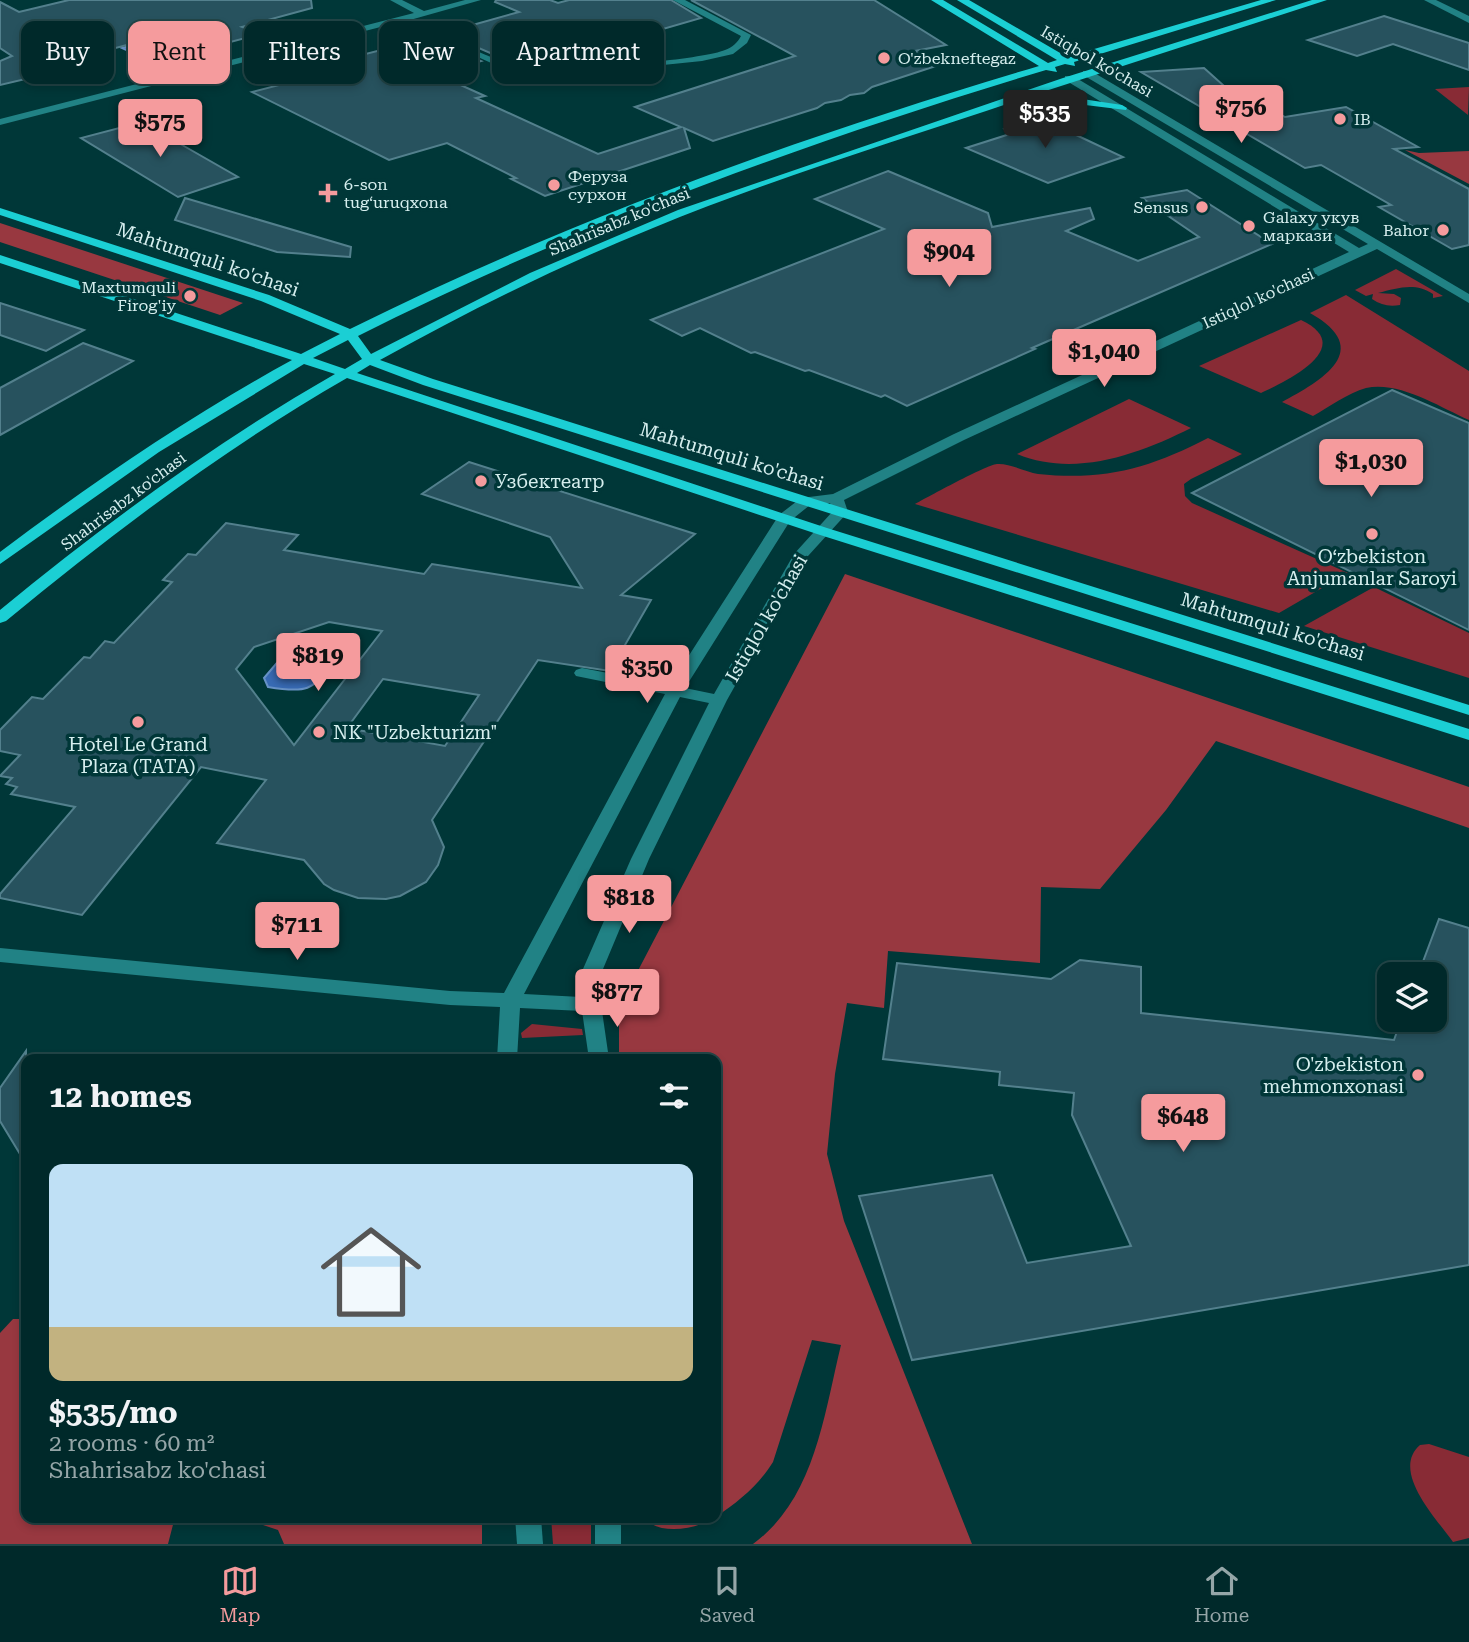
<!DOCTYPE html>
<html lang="en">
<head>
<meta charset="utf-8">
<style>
	:root { --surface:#00292a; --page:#0a3132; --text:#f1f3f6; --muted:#95a6a8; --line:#224547; --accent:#f59b9d }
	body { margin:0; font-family:"Roboto Serif",serif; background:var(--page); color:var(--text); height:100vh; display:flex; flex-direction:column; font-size:26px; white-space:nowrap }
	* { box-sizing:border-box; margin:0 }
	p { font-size:23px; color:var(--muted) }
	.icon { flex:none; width:38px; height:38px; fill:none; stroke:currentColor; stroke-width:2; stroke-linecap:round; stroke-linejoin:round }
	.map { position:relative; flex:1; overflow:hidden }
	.panel { position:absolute; left:21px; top:1054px; width:700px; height:469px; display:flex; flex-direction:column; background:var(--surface); border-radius:14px; box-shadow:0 4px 10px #0003,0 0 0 2px var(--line) }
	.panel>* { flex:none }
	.guide { position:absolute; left:21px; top:21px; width:700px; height:63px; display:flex; gap:14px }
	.buttons { position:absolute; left:1377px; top:962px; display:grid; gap:14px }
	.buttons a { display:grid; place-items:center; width:70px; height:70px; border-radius:14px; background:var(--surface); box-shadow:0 4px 10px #0003,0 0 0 2px var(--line); font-size:35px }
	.price { position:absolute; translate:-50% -60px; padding:0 16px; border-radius:7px; background:var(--accent); color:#111; font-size:23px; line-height:46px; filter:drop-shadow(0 2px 4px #0008) }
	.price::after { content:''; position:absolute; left:50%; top:42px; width:21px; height:16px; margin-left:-10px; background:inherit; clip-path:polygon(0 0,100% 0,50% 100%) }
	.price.current { background:#222; color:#fff }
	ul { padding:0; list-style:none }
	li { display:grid; align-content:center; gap:14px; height:371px; padding:0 28px }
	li+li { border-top:2px solid var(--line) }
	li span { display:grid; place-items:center; height:217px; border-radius:14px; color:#555 }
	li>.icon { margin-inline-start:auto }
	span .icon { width:126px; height:126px; fill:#fffc; stroke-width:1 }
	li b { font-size:30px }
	h2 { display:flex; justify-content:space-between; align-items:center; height:84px; padding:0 28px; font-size:30px }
	.tag { padding:0 24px; border-radius:14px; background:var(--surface); box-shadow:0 4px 10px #0003,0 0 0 2px var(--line); font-size:24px; line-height:63px }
	.tag.current { background:var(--accent); color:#111 }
	.menu { display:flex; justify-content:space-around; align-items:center; height:98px; border-top:2px solid var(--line); background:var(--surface); font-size:19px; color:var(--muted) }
	.menu a { display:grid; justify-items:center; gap:4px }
	.menu .current { color:var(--accent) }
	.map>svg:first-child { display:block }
	.green { fill:#882b35 }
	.forest { fill:#983840 }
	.water { fill:#386bb5; stroke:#6792c6; stroke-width:2 }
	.building { fill:#27525e; stroke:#53808d; stroke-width:2; fill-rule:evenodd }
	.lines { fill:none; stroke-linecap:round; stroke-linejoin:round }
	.minor { fill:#218285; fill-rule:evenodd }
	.major { fill:#1bcfd4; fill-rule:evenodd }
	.poi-dot { fill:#f59b9d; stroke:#003738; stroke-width:2.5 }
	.labels { text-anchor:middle; stroke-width:7; stroke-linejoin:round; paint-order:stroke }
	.far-poi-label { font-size:16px; fill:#d5eeee; stroke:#003738; text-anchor:start }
	.far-street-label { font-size:16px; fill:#d5eeee; stroke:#003738 }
	.street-label { font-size:19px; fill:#d5eeee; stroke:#003738 }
	.poi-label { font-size:19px; fill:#d5eeee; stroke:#003738; text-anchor:start }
</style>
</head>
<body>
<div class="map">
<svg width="1469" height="1544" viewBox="0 0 1469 1544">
	<rect width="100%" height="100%" fill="#003738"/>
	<!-- green -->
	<g class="green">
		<path d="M1469,87L1468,115L1435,89Z"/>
		<path d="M1396,269L1443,296L1433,298V294C1415,282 1398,288 1378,293L1394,294L1401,298L1400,305C1389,307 1381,305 1372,299L1373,294L1366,296L1355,290Z"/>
		<path d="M1346,295L1469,371V420C1439,407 1400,381 1366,388C1348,393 1329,407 1313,416L1282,402C1321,381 1376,350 1310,313Z"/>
		<path d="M1301,320C1358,347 1287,381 1261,393L1199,366Z"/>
		<path d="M1129,399L1191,428C1139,454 1075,478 1017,454Z"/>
		<path d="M1208,438L1242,454L1191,479L1184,484L1185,496L1192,503L1348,573L1279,613L915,504C928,497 986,465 997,464C1009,463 1026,472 1038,474C1105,481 1150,468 1208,438Z"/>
		<path d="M1374,587L1469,633V678L1304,626Z"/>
		<path d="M532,1024L582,1029L583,1035L522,1038L521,1033Z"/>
		<path d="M1429,1444L1469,1457V1538L1453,1542C1437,1519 1390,1471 1420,1445Z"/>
		<path d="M551,1517H591V1544H553Z"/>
	</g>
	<!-- forest -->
	<g class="forest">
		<path d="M1405,150L1419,153L1469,151V184Z"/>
		<path d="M0,223L243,303L220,315L0,242Z"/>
		<path d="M845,574L1469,787V828L1216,741L1166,810L1100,889L1041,887L1040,963L888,951L884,1008L847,1003L835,1074L827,1154L844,1221L972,1544H753C815,1499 824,1414 841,1345L812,1340L773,1462C758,1486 739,1501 716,1517V1059H619V1007Z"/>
		<path d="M13,1319H26V1517H175L168,1544H0V1333Z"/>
		<path d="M225,1517H482V1544H284L278,1530L257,1523Z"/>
		<path d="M643,1517H715C696,1530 658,1536 643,1517Z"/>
	</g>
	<!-- water -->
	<g class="water">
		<path d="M168,36L181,43L135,54L122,48Z"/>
		<path d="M305,639L335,644L341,652C312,687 316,695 268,687L264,678L293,644Z"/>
	</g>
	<!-- building -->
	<g class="building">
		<path d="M69,0H311L312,8L242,27L261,34L219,45L183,30L78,58L51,43V73L0,85V61L12,56L0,48V2L19,12Z"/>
		<path d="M496,0H550L558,3L569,0H671L701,18L601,47L573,35L497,56L444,33L519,12L495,2Z"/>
		<path d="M691,0H874L946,45L915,51L939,65L872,87L864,93L850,95L841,100L825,103L817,108L713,141L684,128L690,148L545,196L511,179L516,178L447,143L389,160L252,92L345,68L334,62L428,38L481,61L436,74L485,96L476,98L598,154L681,127L635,107L795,56Z"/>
		<path d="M1384,16L1469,43V70L1393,44L1357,56L1308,40Z"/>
		<path d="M1204,68L1234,95L1244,93L1285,117L1346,107L1418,147L1394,149L1469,189V245L1452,249L1379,207L1391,205L1321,165L1305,168L1141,72Z"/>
		<path d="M1045,116L1082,131L1074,134L1123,157L1048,183L966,148L1013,133L1005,129Z"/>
		<path d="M142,122L238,177L178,197L81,138Z"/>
		<path d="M888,171L988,213L992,227L1090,208L1094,219L1066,231L1138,261L1199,237L1142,198L1187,190L1272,244L1032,348L1035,349L907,406L885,395L881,397L809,370L805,371L755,352L751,353L700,328L682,336L651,320L884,229L815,199Z"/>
		<path d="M185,198L351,247L350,257L277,252L175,220Z"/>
		<path d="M0,303L84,330L46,351L0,335Z"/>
		<path d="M83,343L133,361L0,435V388Z"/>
		<path d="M1392,390L1469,423V630L1192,493Z"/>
		<path d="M469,462L695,534L621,595L651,600L610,671L538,660L432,820L444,847L438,865L426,882L400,896L386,899L358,898L334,890L324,884L304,860L217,843L266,780L201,767L82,915L0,898V894L75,807L11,794L17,787L6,784L12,778L0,776L20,755L0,751V730L32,697L43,699L84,657L90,658L105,641L114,643L172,582L163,580L188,554L196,555L226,523L298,535L284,550L424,574L432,564L582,588L550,537L422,494ZM329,622L382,631L294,745L236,669L254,647ZM383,679L479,695L445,746L347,728Z"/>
		<path d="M1439,919L1469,928V1265L912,1360L859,1196L992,1175L1027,1263L1131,1246L1072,1115L1074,1093L999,1085L1000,1072L883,1059L897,963L1051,979L1080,960L1141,967V1013L1394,1040L1401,1020H1435V975H1418Z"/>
		<path d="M26,1051V1164L0,1121V1088Z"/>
	</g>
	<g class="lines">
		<!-- minor -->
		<g class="minor">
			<path d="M390,0H402L424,11L465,0H481L410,20C444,35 478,54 513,65C539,74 699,61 725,50C732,48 738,42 741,36L673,0H685L751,35L747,43L733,54L702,61L585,73L538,74L509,71L400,22L0,125V119L414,13Z"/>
			<path d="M1424,0H1436L1469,16V23Z"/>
			<path d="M1083,71H1091L1469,294V303L1377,249L964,440L844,500L848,512L808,556L727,700L649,859L603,969L601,1004L609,1059H589L582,1011L520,1008L517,1059H497L500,1007L450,1005L0,962V948L450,991L504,993L665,694L576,676L574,673L576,670L582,668L670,685L779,515L801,498L833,494L954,434L1349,252L1065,80V76H1073L1359,248L1368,244L1083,75ZM830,503L833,511L794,554L714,694L685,688L790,521L810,505ZM680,697L709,703L631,859L583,969L581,997L524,994Z"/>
			<path d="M515,1517H541L543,1544H517Z"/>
			<rect x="595" y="1517" width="26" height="27"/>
		</g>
		<!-- major -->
		<path class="major" d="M931,0H943L1048,63L1057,60L957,0H969L1067,57L1261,0H1276L1074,62L1075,66L1065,64L1055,67L1057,72L1046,70C810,141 578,225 358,336L371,354L530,273L678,210L1063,78L1312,0H1327L1027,97H1069L1122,105L1127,108L1126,110L1069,103H1024L1019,100C897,141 772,179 653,228C559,266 468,311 380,360L433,379L1469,705V715L423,385L370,365L357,373L827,528L1469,729V740L817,534L347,378C225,448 114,532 6,621L0,623V610C106,523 216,442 335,374L304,364L159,452L0,564V552C93,482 190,416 292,360L0,263V255L301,354L340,334L261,301L0,215V208L269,295L350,329C571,219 803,136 1039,66ZM348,340L362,359L345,369L313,358Z"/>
	</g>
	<!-- markers -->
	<g class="poi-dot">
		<circle cx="884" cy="58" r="7"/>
		<circle cx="1340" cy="119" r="7"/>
		<circle cx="554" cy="185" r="7"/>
		<path d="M324.5 182.5h7v7h7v7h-7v7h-7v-7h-7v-7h7z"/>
		<circle cx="1202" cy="207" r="7"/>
		<circle cx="1249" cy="226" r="7"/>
		<circle cx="1443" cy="230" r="7"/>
		<circle cx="190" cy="296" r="7"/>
		<circle cx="481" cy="481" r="7"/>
		<circle cx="1372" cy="534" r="7"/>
		<circle cx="138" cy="722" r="7"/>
		<circle cx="319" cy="732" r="7"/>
		<circle cx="1418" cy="1075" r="7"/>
	</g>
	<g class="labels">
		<!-- far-poi labels -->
		<g class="far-poi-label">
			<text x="898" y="64">O'zbekneftegaz</text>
			<text x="1354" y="125">IB</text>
			<text x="568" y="182">Феруза<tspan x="568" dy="18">сурхон</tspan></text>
			<text x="344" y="190">6-son<tspan x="344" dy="18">tug‘uruqxona</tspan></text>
			<text x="1188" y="213" text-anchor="end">Sensus</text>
			<text x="1263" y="223">Galaxy укув<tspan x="1263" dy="18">маркази</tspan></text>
			<text x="1429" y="236" text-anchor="end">Bahor</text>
			<text x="176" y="293" text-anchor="end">Maxtumquli<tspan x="176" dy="18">Firog'iy</tspan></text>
		</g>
		<!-- far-street labels -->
		<g class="far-street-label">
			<text transform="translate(1097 61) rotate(30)" y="6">Istiqbol ko'chasi</text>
			<text transform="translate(619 221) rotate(-23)" y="6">Shahrisabz ko'chasi</text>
			<text transform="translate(1258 298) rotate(-25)" y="6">Istiqlol ko'chasi</text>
			<text transform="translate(123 501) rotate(-37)" y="6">Shahrisabz ko'chasi</text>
		</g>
		<!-- street labels -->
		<g class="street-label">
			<text transform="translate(208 259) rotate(19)" y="7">Mahtumquli ko'chasi</text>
			<text transform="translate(732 456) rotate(17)" y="7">Mahtumquli ko'chasi</text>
			<text transform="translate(766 618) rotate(-60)" y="7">Istiqlol ko'chasi</text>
			<text transform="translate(1273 626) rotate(17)" y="7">Mahtumquli ko'chasi</text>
		</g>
		<!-- poi labels -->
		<g class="poi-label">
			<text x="495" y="488">Узбектеатр</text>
			<text x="1372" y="563" text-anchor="middle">O‘zbekiston<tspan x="1372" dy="22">Anjumanlar Saroyi</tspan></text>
			<text x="333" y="739">NK "Uzbekturizm"</text>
			<text x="138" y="751" text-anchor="middle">Hotel Le Grand<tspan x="138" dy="22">Plaza (TATA)</tspan></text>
			<text x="1404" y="1071" text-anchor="end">O'zbekiston<tspan x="1404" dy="22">mehmonxonasi</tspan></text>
		</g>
	</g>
</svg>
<div class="buttons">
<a><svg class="icon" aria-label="layers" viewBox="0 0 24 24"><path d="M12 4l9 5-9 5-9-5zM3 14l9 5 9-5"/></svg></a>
</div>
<b class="price" style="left:1241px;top:145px">$756</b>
<b class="price current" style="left:1045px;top:150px">$535</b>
<b class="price" style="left:160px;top:159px">$575</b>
<b class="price" style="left:949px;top:289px">$904</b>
<b class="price" style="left:1104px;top:389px">$1,040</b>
<b class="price" style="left:1371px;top:499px">$1,030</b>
<b class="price" style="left:318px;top:693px">$819</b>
<b class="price" style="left:647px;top:705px">$350</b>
<b class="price" style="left:629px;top:935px">$818</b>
<b class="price" style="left:297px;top:962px">$711</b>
<b class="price" style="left:617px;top:1029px">$877</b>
<b class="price" style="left:1183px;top:1154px">$648</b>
<div class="guide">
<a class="tag">Buy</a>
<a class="tag current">Rent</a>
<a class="tag">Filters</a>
<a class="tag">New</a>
<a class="tag">Apartment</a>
</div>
<section class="panel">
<h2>12 homes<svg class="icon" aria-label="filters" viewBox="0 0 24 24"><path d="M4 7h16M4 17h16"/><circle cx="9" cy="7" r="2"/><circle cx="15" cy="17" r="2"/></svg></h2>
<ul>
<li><span style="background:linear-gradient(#bfe0f5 75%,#c2b280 0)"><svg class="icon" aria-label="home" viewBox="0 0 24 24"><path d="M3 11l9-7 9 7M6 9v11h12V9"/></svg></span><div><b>$535/mo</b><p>2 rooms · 60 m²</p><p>Shahrisabz ko'chasi</p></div></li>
</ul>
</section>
</div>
<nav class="menu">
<a class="current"><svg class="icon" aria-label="map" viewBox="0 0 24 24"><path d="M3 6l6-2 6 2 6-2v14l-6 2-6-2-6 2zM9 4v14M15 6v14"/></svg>Map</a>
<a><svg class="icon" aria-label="saved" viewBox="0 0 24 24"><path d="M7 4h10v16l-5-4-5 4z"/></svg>Saved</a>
<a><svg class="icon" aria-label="home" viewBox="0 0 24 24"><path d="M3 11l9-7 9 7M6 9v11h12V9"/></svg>Home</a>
</nav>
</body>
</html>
